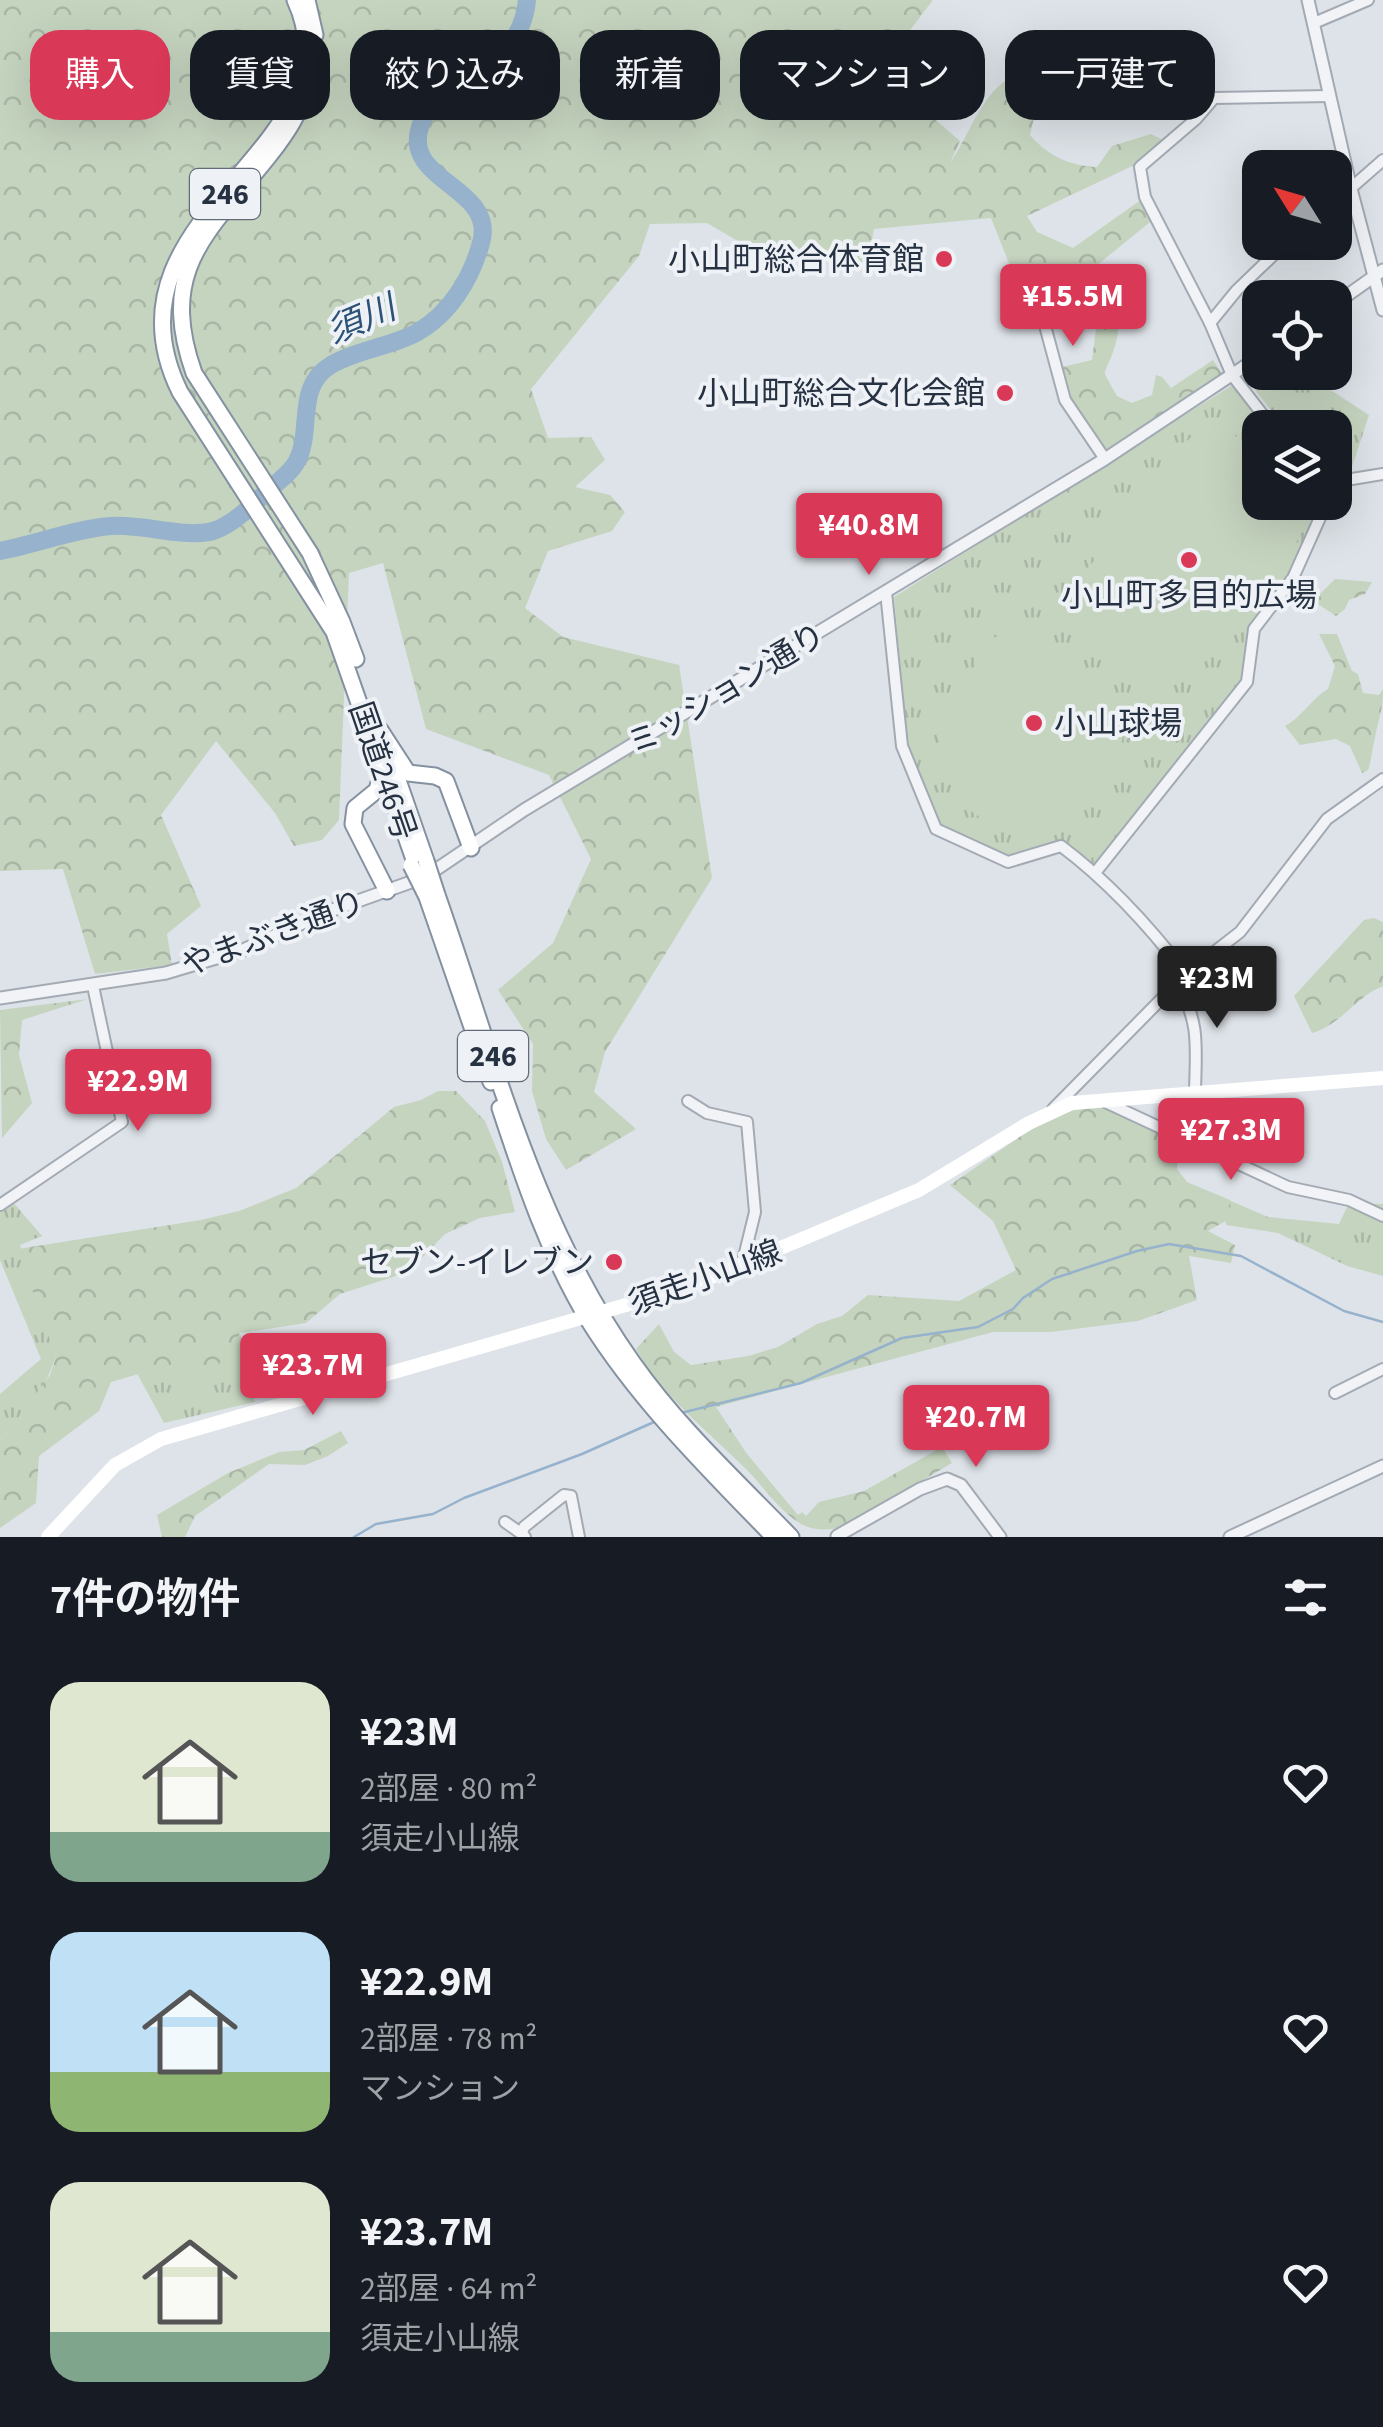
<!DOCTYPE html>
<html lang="ja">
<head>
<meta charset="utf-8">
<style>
	:root { --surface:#171b24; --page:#20242c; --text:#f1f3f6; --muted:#9ea1a6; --accent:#d93857 }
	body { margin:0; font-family:"Source Sans 3","Noto Sans JP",sans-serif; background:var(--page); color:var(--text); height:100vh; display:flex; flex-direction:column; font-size:38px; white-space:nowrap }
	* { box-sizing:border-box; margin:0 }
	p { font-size:32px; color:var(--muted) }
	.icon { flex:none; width:55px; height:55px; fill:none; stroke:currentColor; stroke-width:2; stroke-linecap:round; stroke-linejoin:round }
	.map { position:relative; height:1537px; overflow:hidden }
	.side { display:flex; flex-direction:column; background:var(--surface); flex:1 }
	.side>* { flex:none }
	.guide { position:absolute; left:30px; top:30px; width:1325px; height:90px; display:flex; gap:20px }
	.needle { width:65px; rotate:307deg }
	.tools { position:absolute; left:1242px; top:150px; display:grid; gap:20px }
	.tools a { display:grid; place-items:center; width:110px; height:110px; border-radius:20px; background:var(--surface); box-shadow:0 10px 40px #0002; font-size:50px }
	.price { position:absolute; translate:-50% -85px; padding:0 22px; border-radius:10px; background:var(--accent); color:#fff; font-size:32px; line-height:65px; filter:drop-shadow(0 2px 5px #0008) }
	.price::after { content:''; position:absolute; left:50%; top:60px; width:30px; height:22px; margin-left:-15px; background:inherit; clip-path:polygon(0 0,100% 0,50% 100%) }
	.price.on { background:#222; color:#fff }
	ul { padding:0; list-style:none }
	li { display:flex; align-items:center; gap:30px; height:250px; padding:0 50px }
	li span { display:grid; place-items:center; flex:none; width:280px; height:200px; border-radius:30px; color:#555 }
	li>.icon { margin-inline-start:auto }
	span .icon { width:120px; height:120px; fill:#fffc; stroke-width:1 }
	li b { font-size:42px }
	h2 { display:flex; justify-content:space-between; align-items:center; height:120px; padding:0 50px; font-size:42px }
	.pill { padding:0 35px; border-radius:30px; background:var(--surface); box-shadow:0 10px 40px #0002; font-size:35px; line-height:90px }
	.pill.on { background:var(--accent); color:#fff }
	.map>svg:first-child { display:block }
	.grass { fill:url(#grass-tufts) }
	.forest { fill:url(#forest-crowns) }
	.pitch { fill:#c5d4bf }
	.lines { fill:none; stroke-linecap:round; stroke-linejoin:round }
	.stream { stroke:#96b2cc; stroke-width:2.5 }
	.river { stroke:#96b2cc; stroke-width:18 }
	.minor-casing { stroke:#a3aab3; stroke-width:14 }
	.tertiary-casing { stroke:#a3aab3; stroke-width:15 }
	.trunk-casing { stroke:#8491a1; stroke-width:19 }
	.minor { stroke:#f1f3f7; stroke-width:10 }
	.tertiary { stroke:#f1f3f7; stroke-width:11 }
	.secondary { stroke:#fff; stroke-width:14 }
	.trunk { stroke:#fff; stroke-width:15 }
	.trunk-bridge-casing { stroke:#8491a1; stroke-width:19; stroke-linecap:butt }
	.trunk-bridge { stroke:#fff; stroke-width:15 }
	.poi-dot { fill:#d93857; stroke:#eef2f6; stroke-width:4 }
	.labels { text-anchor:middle; stroke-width:8; stroke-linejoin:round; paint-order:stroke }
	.shield { fill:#eef2f6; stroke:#626b77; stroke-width:2.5 }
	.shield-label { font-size:30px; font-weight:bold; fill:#263141 }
	.poi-label { font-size:32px; fill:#263141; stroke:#eef2f6; text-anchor:end }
	.street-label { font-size:32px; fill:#263141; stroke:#eef2f6 }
	.water-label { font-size:35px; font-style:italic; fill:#2d5278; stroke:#eef2f6 }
</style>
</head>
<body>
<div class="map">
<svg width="1383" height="1537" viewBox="0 0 1383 1537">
	<defs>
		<pattern id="grass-tufts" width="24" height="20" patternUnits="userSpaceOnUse" patternTransform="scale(2.5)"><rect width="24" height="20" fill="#c5d4bf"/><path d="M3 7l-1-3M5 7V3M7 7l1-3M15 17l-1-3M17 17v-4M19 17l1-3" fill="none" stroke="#a9b6a5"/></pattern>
		<pattern id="forest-crowns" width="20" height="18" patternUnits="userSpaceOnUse" patternTransform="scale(2.5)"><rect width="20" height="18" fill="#c5d4bf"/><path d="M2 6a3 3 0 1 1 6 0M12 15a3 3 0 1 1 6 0" fill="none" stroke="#a9b6a5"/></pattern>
	</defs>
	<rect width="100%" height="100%" fill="#dee3e9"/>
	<!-- grass -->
	<g class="grass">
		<path d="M1260,367V372L1295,373L1306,383L1312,378L1369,415L1351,470L1335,464V428L1287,427L1280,422L1244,376Z"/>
		<path d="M1231,386L1240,390L1268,427L1260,428V502L1322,503L1285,581L1249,628L1244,678L1098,863L1092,864L1062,841L1008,857L944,827L939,822L907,745L894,597Z"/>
		<path d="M1224,1198L1268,1217L1339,1224L1349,1203L1383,1204V1276L1347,1266L1278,1233L1226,1225Z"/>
		<path d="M13,1202L42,1236L20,1245L56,1357L46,1381L0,1442V1394L41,1359L0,1260V1210Z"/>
		<path d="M240,1333L255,1402L164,1423L134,1368Z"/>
	</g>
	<!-- forest -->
	<g class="forest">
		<path d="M0,0H933L879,71L960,141L950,163C974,129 986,74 1035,70L1041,88L1030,135C1048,156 1070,166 1097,167L1112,146L1151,134L1163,140L1147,159L1027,216L1037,232L1073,248L1145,197L1155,218L1096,266C1121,310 1127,325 1104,373L1117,396L1132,403L1152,395L1156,375L1162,377L1171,388L1213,360L1224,377L1103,456L1069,414L1062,367L1092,360L1097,321L1071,293L1020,291L991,218L874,229L868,263L760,254L707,223L650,224L639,256L531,389L548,438L591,437L605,460L575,487L610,495L625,512L612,531L548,551L525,608L563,637L679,665L712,878L605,1052L594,1092L636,1129L566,1170L546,1139L532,1091L533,1044L498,990L553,943L591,859L549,775L426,729L383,563L349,573L339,820L322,840L294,846L275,813L216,741L161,815L201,906L167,934L172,965L95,974L63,869L0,871Z"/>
		<path d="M1335,579L1372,582L1365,594L1349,600L1345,609L1336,616L1313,601Z"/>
		<path d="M1319,634H1337L1352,671L1358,674L1363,693L1379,695L1383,689C1383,712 1379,716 1375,738C1372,748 1372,759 1368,770L1362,773L1350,746L1336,739L1300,745L1285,726C1303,716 1311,699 1328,689L1335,666Z"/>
		<path d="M1374,918L1383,922V986C1355,997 1341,1025 1312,1033L1294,996L1364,920Z"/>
		<path d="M88,999L22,1020L19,1055L32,1103L2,1138L0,1010Z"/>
		<path d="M438,1091H456L485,1121L502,1162L515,1212L480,1218L445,1234L408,1272L340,1294L306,1323L240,1333L203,1388L177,1363L111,1382L99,1411L39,1456L36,1503L0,1528V1442L50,1375L56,1357L18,1249L201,1220L239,1211L296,1188L394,1107L421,1100Z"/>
		<path d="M1100,1106L1168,1134L1178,1155L1177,1169L1187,1182L1230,1200L1231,1218L1208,1231L1235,1245L1231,1263L1189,1256L1197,1300L1138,1321L1051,1332H993L716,1407L747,1454L798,1515L802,1512L806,1516L819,1502L864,1491L942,1447L952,1463L846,1526C832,1530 815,1532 801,1524C780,1512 763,1486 746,1469C707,1430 664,1398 636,1349L659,1324L674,1352L691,1365L748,1356L778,1347L817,1324L842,1316L868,1295L959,1301L1016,1270L993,1221L950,1185L1054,1113Z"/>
		<path d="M341,1431L348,1443L328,1456L305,1465L269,1464L195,1516L185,1537H162L157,1515L228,1473L279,1452L304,1450Z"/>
	</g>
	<!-- pitch -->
	<g class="pitch">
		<path d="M1210,432L1234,435L1260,454V502L1300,503L1301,531L1295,546C1276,571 1221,654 1199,666C1165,685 1136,672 1108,651C1081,631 1065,606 1084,574L1180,446L1192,437Z"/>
		<path d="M1011,628C1034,634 1050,648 1069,662C1083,672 1101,682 1112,694C1136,721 1119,759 1101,784C1061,842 967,846 945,770C943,761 938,749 939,740C943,718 958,698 968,678C980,658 988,636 1011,628Z"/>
	</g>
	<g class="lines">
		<!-- stream -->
		<g class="stream">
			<path d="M681,1413L801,1383L902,1338L978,1327L1013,1309L1023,1298L1052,1279L1137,1251L1169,1244L1241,1256L1344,1311L1383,1322"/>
			<path d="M354,1537L376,1524L433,1514L464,1498L582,1454L654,1422"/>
		</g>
		<!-- river -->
		<path class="river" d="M0,551C37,544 74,529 111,526C144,524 178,537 209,532C227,529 252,506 265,493C275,484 291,473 297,461C313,430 295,386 331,365C357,350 389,347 416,333C450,314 471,279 481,243C497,187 402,182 420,127C440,62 519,79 527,0"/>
		<!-- minor casing -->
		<g class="minor-casing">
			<g id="minor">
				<path d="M1314,23L1368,0"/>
				<path d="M1119,81L1214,98L1330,96"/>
				<path d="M1214,98L1196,119L1140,167L1145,197L1210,323L1232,375L1273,428"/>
				<path d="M1335,202L1383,160"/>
				<path d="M1019,294L1036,292L1065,400L1105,459"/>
				<path d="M1210,323L1237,290L1287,242"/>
				<path d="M1335,477L1346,480L1383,474"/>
				<path d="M886,592L902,746L936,829L1008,862L1061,846C1109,882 1150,927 1186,974"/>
				<path d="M1095,873L1247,682L1254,629L1293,578L1327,502"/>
				<path d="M1178,982C1200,1026 1196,1044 1195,1092"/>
				<path d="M688,1101L707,1113L747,1122L755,1212L742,1265"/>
				<path d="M1103,1101L1288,1187L1349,1200L1383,1216"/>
				<path d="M1053,1109L1186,974L1240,932L1327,819L1383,779"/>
				<path d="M0,1205L122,1122L93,986"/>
				<path d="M1335,1393L1383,1369"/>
				<path d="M505,1522L522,1534"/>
				<path d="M525,1537L522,1534L524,1527L564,1495L571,1496L579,1537"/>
			</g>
		</g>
		<!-- tertiary casing -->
		<g class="tertiary-casing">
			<g id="tertiary">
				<path d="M1308,0L1351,189L1383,310"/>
				<path d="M1335,304L1383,270"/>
				<path d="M0,998L166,973L243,950L327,912L425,877L524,810L1105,459L1260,356"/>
				<path d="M837,1536L920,1489L947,1479L961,1485L1000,1537"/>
				<path d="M1230,1537L1383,1466"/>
			</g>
		</g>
		<!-- trunk casing -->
		<g class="trunk-casing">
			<g id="trunk">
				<path d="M295,0C364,149 92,214 180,392L334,632L416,865"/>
				<path d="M307,0L315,35"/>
				<path d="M308,82C302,111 287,133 269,156C208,233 157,268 194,373L310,553L342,622L356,659"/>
				<path d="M380,730L408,773L435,776L446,781L471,848"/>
				<path d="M393,766L426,861"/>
				<path d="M382,772L377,790L355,808L353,824L387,891"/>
				<path d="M437,895C493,1054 534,1225 633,1363C678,1427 737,1481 791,1537"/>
				<path d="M427,897L491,1082"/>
				<path d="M500,1108C524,1181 549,1255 589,1321C639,1401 708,1469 774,1537"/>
			</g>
		</g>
		<!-- minor -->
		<use href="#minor" class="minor"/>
		<!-- tertiary -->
		<use href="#tertiary" class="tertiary"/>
		<!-- secondary -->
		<path class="secondary" d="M48,1537L115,1465L161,1439L685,1288L919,1190L1029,1123L1072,1103L1383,1078"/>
		<!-- trunk -->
		<use href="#trunk" class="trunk"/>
		<!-- trunk-bridge casing -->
		<g class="trunk-bridge-casing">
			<g id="trunk-bridge">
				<path d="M426,861L437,895"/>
				<path d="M411,865L427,897"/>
			</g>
		</g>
		<!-- trunk-bridge -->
		<use href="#trunk-bridge" class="trunk-bridge"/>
	</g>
	<!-- markers -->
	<g class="poi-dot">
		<circle cx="944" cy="259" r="10"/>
		<circle cx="1005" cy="393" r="10"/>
		<circle cx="1189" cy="560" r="10"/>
		<circle cx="1034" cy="723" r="10"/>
		<circle cx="614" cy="1262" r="10"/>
	</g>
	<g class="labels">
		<!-- shield labels -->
		<g class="shield">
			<rect x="190" y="169" width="70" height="50" rx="8"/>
			<rect x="458" y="1031" width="70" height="50" rx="8"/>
		</g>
		<g class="shield-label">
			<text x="225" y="204">246</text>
			<text x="493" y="1066">246</text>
		</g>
		<!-- poi labels -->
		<g class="poi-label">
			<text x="924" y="270">小山町総合体育館</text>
			<text x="985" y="404">小山町総合文化会館</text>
			<text x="1189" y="606" text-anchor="middle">小山町多目的広場</text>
			<text x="1054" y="734" text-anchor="start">小山球場</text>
			<text x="594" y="1273">セブン-イレブン</text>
		</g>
		<!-- street labels -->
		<g class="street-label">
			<text transform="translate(726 689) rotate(-31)" y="11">ミッション通り</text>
			<text transform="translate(383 771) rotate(71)" y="11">国道246号</text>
			<text transform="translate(273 933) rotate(-20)" y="11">やまぶき通り</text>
			<text transform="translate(705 1277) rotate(-20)" y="11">須走小山線</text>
		</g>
		<!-- water labels -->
		<g class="water-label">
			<text transform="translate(361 319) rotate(-23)" y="12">須川</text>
		</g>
	</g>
</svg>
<div class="tools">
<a><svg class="needle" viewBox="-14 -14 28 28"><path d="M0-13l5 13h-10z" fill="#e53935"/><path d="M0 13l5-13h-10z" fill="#9ea1a6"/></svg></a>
<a><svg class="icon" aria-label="locate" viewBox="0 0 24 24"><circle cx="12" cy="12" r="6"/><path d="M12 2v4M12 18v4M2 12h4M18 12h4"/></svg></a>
<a><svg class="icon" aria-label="layers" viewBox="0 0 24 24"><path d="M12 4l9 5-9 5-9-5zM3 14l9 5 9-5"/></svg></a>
</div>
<b class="price" style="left:1073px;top:349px">¥15.5M</b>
<b class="price" style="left:869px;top:578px">¥40.8M</b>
<b class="price on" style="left:1217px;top:1031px">¥23M</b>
<b class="price" style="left:138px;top:1134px">¥22.9M</b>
<b class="price" style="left:1231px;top:1183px">¥27.3M</b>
<b class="price" style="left:313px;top:1418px">¥23.7M</b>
<b class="price" style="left:976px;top:1470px">¥20.7M</b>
<div class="guide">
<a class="pill on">購入</a>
<a class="pill">賃貸</a>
<a class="pill">絞り込み</a>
<a class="pill">新着</a>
<a class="pill">マンション</a>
<a class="pill">一戸建て</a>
</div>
</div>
<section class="side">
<h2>7件の物件<svg class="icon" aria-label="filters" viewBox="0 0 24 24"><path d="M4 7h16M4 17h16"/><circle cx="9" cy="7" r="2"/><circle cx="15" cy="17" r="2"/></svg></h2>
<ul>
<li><span style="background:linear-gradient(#dfe7d0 75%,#7fa58c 0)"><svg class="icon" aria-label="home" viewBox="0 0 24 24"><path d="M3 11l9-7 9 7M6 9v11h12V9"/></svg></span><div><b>¥23M</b><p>2部屋 · 80 m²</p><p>須走小山線</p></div><svg class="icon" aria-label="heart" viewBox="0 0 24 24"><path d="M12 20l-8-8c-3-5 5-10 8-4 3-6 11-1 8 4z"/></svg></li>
<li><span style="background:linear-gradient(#bfe0f5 70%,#8fb573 0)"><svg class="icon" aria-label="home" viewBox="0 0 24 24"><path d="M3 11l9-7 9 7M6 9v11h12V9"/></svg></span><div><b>¥22.9M</b><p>2部屋 · 78 m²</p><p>マンション</p></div><svg class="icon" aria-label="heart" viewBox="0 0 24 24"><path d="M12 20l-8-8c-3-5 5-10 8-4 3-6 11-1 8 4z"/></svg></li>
<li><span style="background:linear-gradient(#dfe7d0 75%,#7fa58c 0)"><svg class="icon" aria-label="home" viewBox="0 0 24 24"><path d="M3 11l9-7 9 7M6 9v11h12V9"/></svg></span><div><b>¥23.7M</b><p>2部屋 · 64 m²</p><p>須走小山線</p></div><svg class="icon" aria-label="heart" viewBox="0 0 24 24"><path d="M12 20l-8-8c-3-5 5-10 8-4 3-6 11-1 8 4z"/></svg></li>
</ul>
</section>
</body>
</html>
